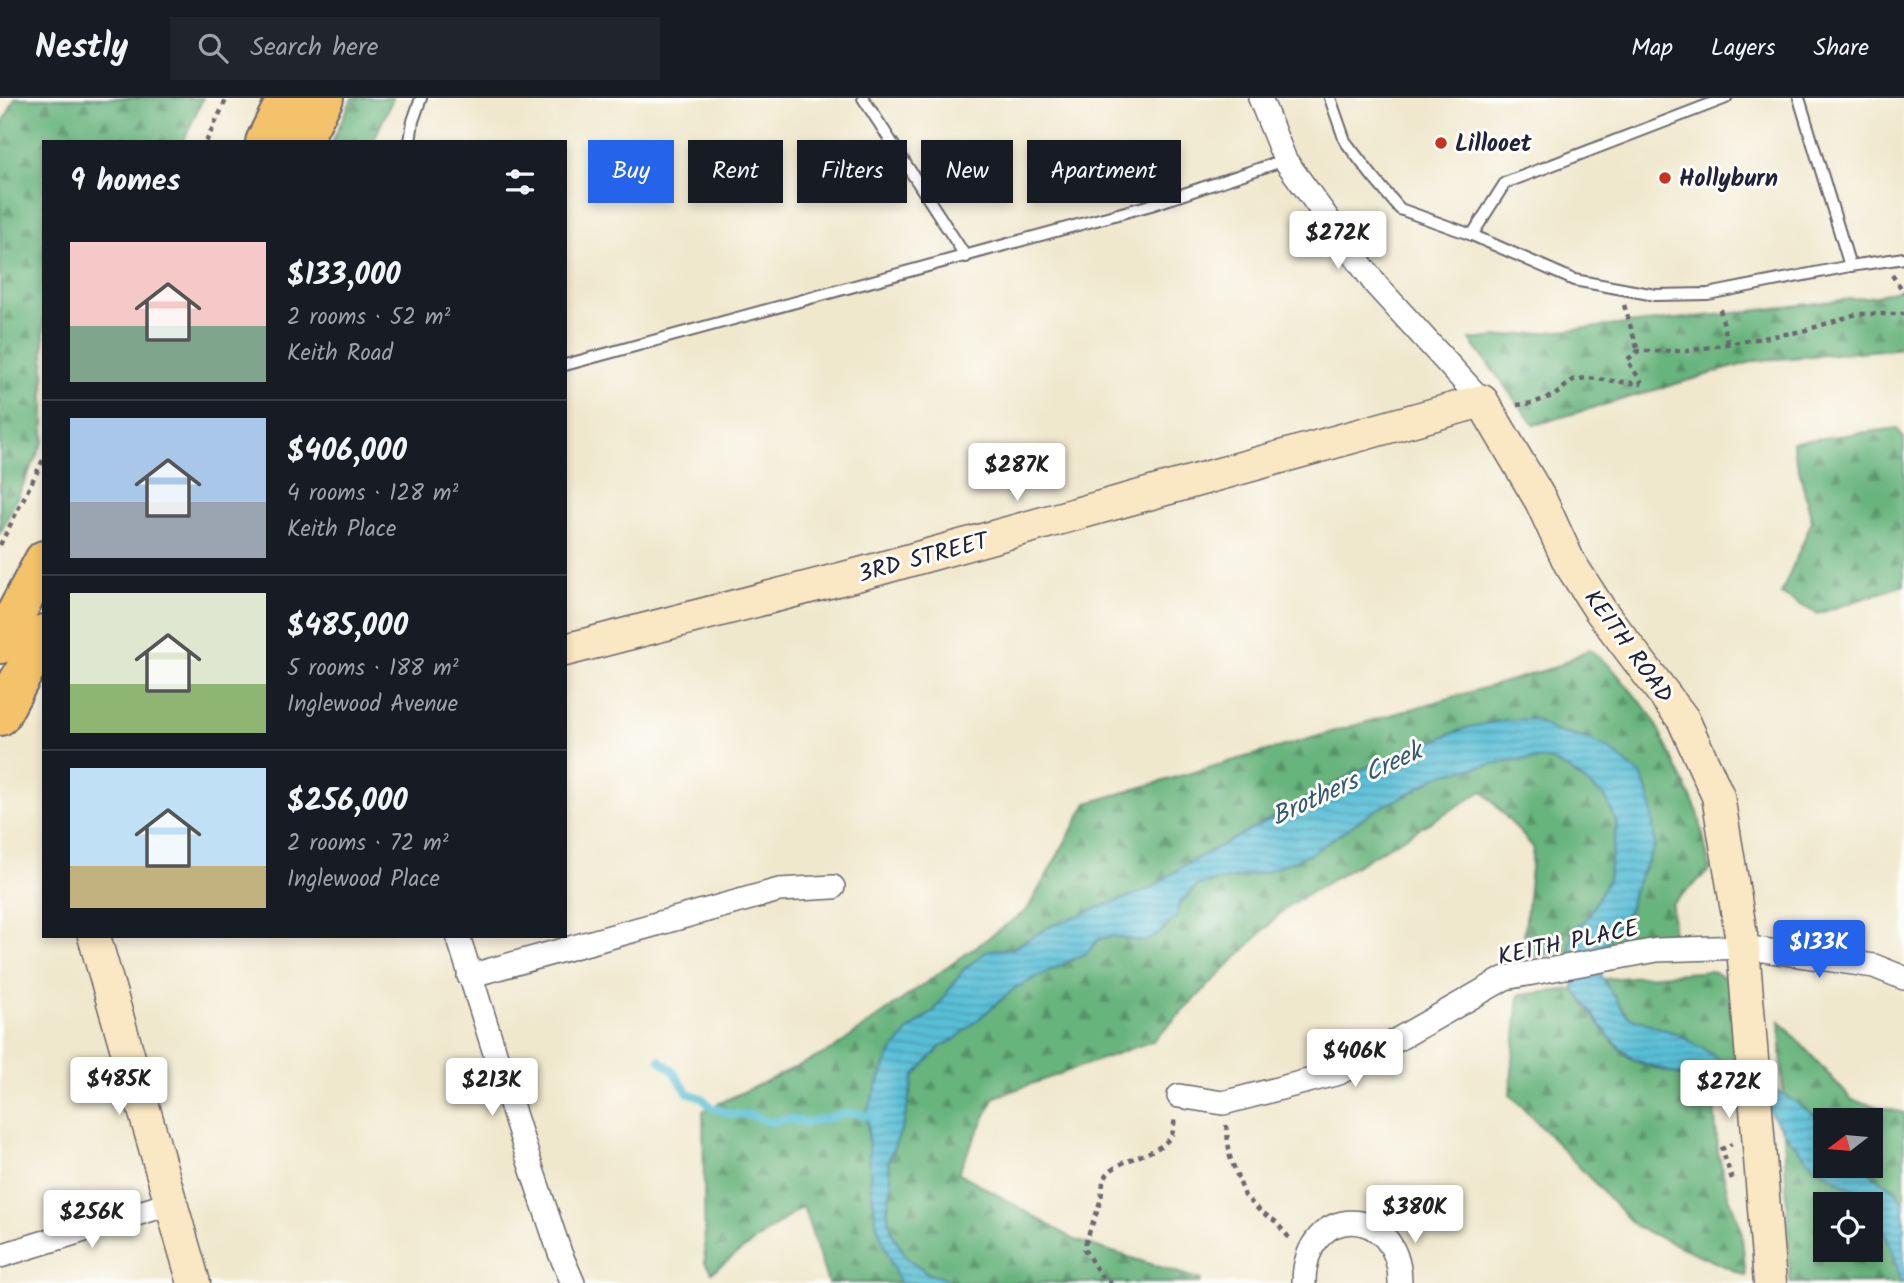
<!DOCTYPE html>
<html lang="en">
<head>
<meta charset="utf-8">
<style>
	:root { --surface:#171b24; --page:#20242c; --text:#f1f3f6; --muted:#9ea1a6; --line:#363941; --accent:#2563eb }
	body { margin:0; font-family:Kalam,sans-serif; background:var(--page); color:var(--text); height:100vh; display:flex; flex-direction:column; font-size:26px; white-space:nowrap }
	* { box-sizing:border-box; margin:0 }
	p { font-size:23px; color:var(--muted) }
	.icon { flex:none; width:38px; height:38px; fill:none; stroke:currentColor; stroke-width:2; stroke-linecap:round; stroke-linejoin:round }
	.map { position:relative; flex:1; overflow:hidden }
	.side { position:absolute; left:42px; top:42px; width:525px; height:798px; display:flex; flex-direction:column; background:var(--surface); border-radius:0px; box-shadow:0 4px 10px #0003 }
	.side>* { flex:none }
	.top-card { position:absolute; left:588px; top:42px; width:665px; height:63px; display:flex; gap:14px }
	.needle { width:46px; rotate:254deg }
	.fabs { position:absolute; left:1813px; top:1010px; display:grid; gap:14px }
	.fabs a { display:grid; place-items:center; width:70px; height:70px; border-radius:0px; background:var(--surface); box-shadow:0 4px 10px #0003; font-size:35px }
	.price { position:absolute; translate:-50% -60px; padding:0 16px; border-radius:7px; background:#fff; color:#222; font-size:23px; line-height:46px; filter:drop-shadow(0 2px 4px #0008) }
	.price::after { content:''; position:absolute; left:50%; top:42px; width:21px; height:16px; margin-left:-10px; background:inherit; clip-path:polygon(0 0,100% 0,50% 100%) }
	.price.on { background:var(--accent); color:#fff }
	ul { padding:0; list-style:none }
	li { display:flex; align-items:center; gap:21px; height:175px; padding:0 28px }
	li+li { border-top:2px solid var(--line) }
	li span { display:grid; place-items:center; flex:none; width:196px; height:140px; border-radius:0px; color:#555 }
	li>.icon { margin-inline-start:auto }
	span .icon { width:84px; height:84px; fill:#fffc; stroke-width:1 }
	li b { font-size:30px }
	h2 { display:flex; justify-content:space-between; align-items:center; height:84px; padding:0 28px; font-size:30px }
	.pill { padding:0 24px; border-radius:0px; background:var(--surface); box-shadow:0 4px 10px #0003; font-size:24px; line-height:63px }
	.pill.on { background:var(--accent); color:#fff }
	header { display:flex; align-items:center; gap:42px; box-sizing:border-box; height:98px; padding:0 35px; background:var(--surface); border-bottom:2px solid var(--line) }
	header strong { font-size:33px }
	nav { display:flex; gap:38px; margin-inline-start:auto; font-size:24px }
	.search { width:490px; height:63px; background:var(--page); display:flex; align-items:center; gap:18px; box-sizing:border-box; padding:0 24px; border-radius:0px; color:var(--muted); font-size:26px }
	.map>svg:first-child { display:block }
	.forest { fill:url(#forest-firs); stroke:#456b5c; stroke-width:2; fill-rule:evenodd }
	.water { fill:url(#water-rules); stroke:#3e7089; stroke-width:2 }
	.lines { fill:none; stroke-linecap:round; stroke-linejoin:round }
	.stream { stroke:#59bfd7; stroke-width:8 }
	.lane-casing { stroke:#6a676e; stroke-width:14 }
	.street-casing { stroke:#6a676e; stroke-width:26 }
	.secondary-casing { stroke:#6a676e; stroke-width:35 }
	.highway-casing { stroke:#6a676e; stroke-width:42 }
	.path { stroke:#6a676e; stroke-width:4.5; stroke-dasharray:5 5; stroke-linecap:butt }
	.lane { stroke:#fff; stroke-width:10 }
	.street { stroke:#fff; stroke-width:23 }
	.secondary { stroke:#fae7c3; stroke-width:32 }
	.highway { stroke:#f3c26a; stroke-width:38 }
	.poi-dot { fill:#c8321e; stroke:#fdfcf7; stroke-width:2.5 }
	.labels { text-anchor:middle; stroke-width:6; stroke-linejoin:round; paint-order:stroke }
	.poi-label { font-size:24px; font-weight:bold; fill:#22223b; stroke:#fdfcf7; text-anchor:start }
	.street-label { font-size:24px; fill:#22223b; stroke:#fdfcf7 }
	.water-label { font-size:26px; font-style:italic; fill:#355972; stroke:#fdfcf7 }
</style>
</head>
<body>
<header>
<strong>Nestly</strong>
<div class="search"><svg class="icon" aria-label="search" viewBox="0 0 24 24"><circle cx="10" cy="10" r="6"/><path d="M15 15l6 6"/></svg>Search here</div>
<nav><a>Map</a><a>Layers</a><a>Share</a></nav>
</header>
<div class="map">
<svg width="1904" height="1185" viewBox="0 0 1904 1185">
	<defs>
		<pattern id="forest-firs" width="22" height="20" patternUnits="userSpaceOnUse" patternTransform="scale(1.75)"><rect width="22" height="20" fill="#68b47d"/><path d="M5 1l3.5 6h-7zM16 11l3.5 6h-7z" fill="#559268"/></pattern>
		<pattern id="water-rules" width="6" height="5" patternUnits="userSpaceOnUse" patternTransform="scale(1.75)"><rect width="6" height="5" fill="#59bfd7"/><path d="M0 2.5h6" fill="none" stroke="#499bb0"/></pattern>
	</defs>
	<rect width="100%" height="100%" fill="#fdfcf7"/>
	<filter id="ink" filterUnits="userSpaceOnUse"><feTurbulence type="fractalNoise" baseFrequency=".0143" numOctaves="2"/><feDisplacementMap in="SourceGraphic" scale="14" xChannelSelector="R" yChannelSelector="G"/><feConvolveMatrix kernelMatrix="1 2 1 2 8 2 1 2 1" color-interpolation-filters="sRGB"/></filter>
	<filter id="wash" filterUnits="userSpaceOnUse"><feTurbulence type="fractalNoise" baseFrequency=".00686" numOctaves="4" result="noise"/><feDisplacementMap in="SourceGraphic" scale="28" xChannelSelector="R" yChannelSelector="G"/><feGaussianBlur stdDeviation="1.57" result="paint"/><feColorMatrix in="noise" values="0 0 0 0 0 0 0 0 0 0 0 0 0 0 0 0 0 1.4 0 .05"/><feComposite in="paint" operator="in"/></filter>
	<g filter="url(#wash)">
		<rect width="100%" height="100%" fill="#f0e8cd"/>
		<!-- forest -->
		<g class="forest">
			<path d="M15,0H203L183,44H44V342L0,436V31Z"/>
			<path d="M352,0H393L373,44H332Z"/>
			<path d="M1904,190V250L1755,263L1534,327L1470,242L1735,215L1876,198Z"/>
			<path d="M1897,330L1904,340V487L1817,516L1781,496L1812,423L1792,344Z"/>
			<path d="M1589,551L1612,570L1652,618L1698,714L1710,772L1672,806L1673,837L1604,848L1630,810L1633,793L1655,748L1587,641L1554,633L1534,621L1466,630L1363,671L1183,768L1152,790L1052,828L1011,851H995L964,871L934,913L909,932L867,1013L871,1087L877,1127L899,1185H828L803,1108L712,1174L705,1165L703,1013L832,952L1027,812L1087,705L1556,569Z"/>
			<path d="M1548,661L1570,672L1605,699L1617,725L1608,781L1587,821L1570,845V853L1522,861L1533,749L1483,693L1288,808L1153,943L995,999L958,1074L1075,1142L1201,1182L1200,1185H958L929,1176L907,1160L892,1135L887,1113L892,1086L888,1063L903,1028L914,978L941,948L955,941L1015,890L1086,855L1099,841L1112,838L1143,844L1198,787L1310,756L1377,711L1407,697L1440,677L1507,663Z"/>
			<path d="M1711,873L1726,880L1731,895L1735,974L1708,954L1677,936L1627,919L1603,881Z"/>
			<path d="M1574,891C1588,910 1614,952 1633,962C1657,973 1686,978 1712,983L1718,1054L1728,1096L1741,1130L1746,1178L1636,1129L1510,996L1519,897Z"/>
			<path d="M1780,923L1852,1002L1904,1015V1105L1891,1088L1875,1079L1862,1068H1871V1022H1825V1024L1783,996Z"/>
			<path d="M1784,1035L1814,1068L1854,1092L1874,1107L1895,1160L1900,1185H1790ZM1825,1106H1871V1152H1825Z"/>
		</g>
		<!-- water -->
		<path class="water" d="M1534,621L1554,633L1587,641L1609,651L1642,678L1651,705L1655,748L1633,793L1630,810L1604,848L1601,878L1627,918L1677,936L1708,954L1739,976L1783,996L1825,1024V1068H1862L1875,1079L1891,1088L1904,1105V1185H1900L1895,1160L1874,1107L1854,1092L1814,1068L1784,1035L1766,1009L1735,991L1682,978L1632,961L1610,939L1574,891L1570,845L1574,830L1587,821L1608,781L1617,725L1605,699L1570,672L1548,661L1507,663L1440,677L1403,699L1377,711L1310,756L1265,774L1198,787L1179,805L1177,819L1155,839L1143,844L1112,838L1099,841L1086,855L1015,890L955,941L941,948L914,978L903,1028L888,1063L892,1086L887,1113L892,1135L907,1160L929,1176L958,1185H899L877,1127L871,1087L867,1013L888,960L909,932L934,913L964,871L986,854L995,851H1012L1051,828L1152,790L1183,768L1363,671L1466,630L1503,622Z"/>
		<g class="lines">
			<!-- stream -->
			<path class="stream" d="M660,962L672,972L688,995L702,1000L711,1009L731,1016L752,1017L769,1024L790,1021L806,1025L849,1015L878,1019"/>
		</g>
	</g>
	<g filter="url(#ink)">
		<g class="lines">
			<!-- lane casing -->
			<g class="lane-casing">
				<g id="lane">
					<path d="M863,0L966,159"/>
					<path d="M1330,0L1345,43L1372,78L1400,111L1472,137L1574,182L1655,197L1708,196L1850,168L1799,0"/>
					<path d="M410,44L413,23L421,0"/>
					<path d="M1472,137L1505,85L1726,0"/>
					<path d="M1850,168L1904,160"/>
					<path d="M565,267L1151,107L1285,62"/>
				</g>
			</g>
			<!-- street casing -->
			<g class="street-casing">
				<g id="street">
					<path d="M1260,0L1285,62L1376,187L1482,303"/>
					<path d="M458,838L530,1066L560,1155L573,1185"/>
					<path d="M469,878L779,792L833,789"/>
					<path d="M1179,998L1223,1005L1339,975L1505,880L1657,852L1743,849L1874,868L1904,880"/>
					<path d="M0,1158L172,1105"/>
					<path d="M1304,1185C1304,1103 1400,1105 1400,1185"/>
				</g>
			</g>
			<!-- secondary casing -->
			<g class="secondary-casing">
				<g id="secondary">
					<path d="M565,552L860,476L1482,303L1541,403L1569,464L1600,512L1683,621L1718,698L1743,849L1770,1185"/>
					<path d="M94,838L194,1185"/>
				</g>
			</g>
			<!-- highway casing -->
			<g class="highway-casing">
				<g id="highway">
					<path d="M265,44L287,0"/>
					<path d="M301,44L324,0"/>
					<path d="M0,546L44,462"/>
					<path d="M0,618L44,536"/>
				</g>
			</g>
			<!-- path -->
			<g class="path">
				<path d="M206,44L227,0"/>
				<path d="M1892,177L1904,194"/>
				<path d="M1624,207L1638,253"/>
				<path d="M1720,211L1728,245"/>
				<path d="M1517,307L1533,305L1555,297L1573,282L1587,280L1640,286L1641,283L1627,262L1638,253H1687L1803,233L1857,216H1904"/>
				<path d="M0,447L44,360"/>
				<path d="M1226,1027L1230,1059L1245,1098L1260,1113L1275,1123L1291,1142"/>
				<path d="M1732,1081L1722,1051L1732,1046"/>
				<path d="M1112,1185L1100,1177L1084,1151C1089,1131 1099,1114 1102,1094C1103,1089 1102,1083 1105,1079C1119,1058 1162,1058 1172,1036C1174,1031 1174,1024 1175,1020"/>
			</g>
			<!-- lane -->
			<use href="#lane" class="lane"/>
			<!-- street -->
			<use href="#street" class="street"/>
			<!-- secondary -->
			<use href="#secondary" class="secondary"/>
			<!-- highway -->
			<use href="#highway" class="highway"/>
		</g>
	</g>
	<!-- markers -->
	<g class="poi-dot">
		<circle cx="1441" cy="45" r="7"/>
		<circle cx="1665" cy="80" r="7"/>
	</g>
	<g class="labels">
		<!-- poi labels -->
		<g class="poi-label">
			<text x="1455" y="53">Lillooet</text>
			<text x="1679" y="88">Hollyburn</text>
		</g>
		<!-- street labels -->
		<g class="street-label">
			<text transform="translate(923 459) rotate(-15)" y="8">3RD STREET</text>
			<text transform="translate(1629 548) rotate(54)" y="8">KEITH ROAD</text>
			<text transform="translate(1568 844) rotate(-12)" y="8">KEITH PLACE</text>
		</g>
		<!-- water labels -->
		<g class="water-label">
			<text transform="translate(1346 685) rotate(-25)" y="9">Brothers Creek</text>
		</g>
	</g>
</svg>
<div class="fabs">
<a><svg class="needle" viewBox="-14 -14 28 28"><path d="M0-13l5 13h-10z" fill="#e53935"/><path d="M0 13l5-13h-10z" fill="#9ea1a6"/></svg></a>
<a><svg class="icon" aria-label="locate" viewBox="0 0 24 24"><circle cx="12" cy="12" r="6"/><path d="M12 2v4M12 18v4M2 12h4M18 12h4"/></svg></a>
</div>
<b class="price" style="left:1338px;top:173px">$272K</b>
<b class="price" style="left:1017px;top:405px">$287K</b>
<b class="price on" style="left:1819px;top:882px">$133K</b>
<b class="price" style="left:1355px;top:991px">$406K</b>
<b class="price" style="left:119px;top:1019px">$485K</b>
<b class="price" style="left:492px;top:1020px">$213K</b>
<b class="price" style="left:1729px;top:1022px">$272K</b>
<b class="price" style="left:1415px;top:1147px">$380K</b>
<b class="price" style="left:92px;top:1152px">$256K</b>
<div class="top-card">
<a class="pill on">Buy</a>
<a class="pill">Rent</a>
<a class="pill">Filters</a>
<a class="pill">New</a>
<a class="pill">Apartment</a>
</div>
<section class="side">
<h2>9 homes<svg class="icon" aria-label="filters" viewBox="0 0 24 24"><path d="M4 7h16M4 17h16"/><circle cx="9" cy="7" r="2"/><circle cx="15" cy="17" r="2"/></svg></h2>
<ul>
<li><span style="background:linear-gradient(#f6c9c9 60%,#7fa58c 0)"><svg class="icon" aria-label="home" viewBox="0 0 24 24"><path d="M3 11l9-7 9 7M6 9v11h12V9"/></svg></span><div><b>$133,000</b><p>2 rooms · 52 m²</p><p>Keith Road</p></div></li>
<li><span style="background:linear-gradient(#a9c7e8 60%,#9aa5b1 0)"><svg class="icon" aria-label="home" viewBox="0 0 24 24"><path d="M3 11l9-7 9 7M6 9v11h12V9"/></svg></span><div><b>$406,000</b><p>4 rooms · 128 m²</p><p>Keith Place</p></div></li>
<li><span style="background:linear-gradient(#dfe7d0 65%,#8fb573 0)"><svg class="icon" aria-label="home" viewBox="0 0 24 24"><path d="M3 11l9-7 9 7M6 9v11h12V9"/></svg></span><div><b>$485,000</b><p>5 rooms · 188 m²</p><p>Inglewood Avenue</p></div></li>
<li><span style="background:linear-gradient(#bfe0f5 70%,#c2b280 0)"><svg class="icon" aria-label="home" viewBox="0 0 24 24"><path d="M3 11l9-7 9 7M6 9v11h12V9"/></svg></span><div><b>$256,000</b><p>2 rooms · 72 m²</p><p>Inglewood Place</p></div></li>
</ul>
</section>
</div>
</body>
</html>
